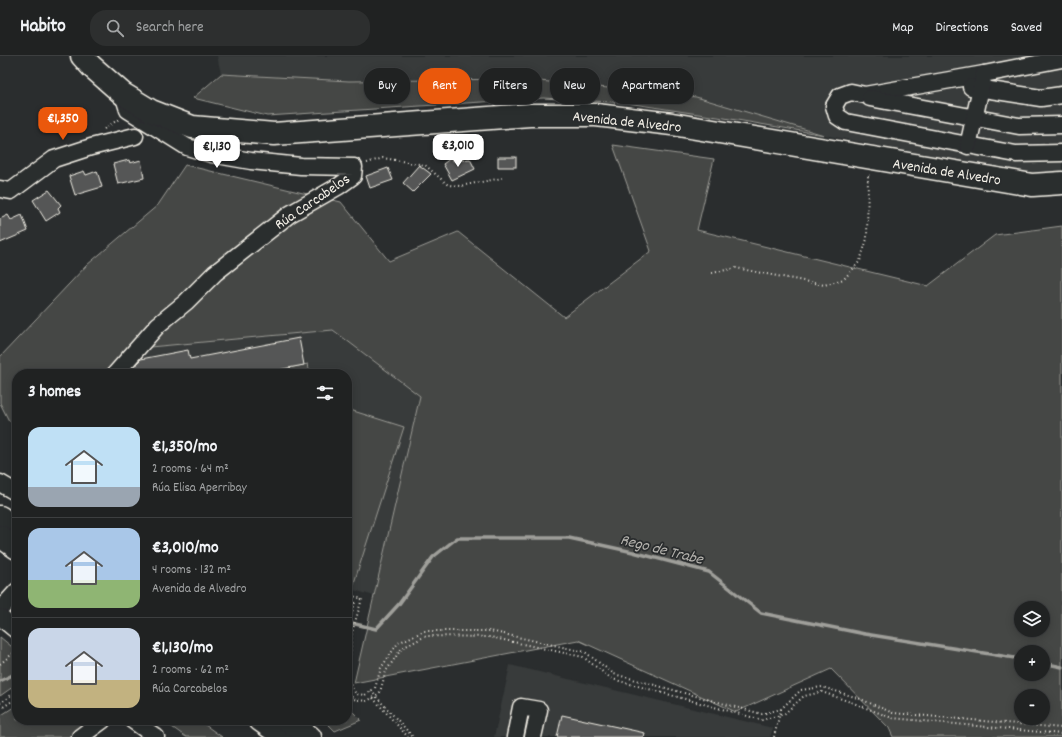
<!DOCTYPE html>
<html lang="en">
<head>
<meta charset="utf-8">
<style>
	:root { --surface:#202222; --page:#2d2f2f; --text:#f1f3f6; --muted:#a2a4a5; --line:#3d3f40; --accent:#ea580c }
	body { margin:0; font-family:Dekko,sans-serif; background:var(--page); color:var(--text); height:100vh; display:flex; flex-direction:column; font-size:15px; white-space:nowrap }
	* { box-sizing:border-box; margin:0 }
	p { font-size:13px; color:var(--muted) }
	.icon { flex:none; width:22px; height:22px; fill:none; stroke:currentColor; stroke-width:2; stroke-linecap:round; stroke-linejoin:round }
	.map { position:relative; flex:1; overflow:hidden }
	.panel { position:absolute; left:12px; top:313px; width:340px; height:356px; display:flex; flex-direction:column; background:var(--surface); border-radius:16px; box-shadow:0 2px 10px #0003,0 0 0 1px var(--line) }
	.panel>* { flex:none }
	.top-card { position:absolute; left:364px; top:12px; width:380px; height:36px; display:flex; gap:8px }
	.fabs { position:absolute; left:1014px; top:545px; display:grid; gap:8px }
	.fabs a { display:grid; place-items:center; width:36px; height:36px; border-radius:50%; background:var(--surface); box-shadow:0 2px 10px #0003,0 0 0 1px var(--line); font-size:20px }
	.price { position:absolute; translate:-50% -34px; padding:0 9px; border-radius:8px; background:#fff; color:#222; font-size:13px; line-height:26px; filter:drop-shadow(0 1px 2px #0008) }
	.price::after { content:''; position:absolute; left:50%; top:24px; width:12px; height:9px; margin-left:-6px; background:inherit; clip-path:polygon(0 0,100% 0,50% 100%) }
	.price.on { background:var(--accent); color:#fff }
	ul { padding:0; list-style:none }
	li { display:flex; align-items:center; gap:12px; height:100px; padding:0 16px }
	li+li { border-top:1px solid var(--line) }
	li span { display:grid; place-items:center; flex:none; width:112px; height:80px; border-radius:12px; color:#555 }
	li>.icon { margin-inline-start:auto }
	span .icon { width:48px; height:48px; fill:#fffc; stroke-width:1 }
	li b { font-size:17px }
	h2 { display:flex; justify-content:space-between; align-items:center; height:48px; padding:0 16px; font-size:17px }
	.pill { padding:0 14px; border-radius:16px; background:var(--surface); box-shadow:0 2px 10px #0003,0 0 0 1px var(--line); font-size:14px; line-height:36px }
	.pill.on { background:var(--accent); color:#fff }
	header { display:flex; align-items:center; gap:24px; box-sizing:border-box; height:56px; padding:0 20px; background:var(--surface); border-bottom:1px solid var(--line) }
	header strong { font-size:19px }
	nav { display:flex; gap:22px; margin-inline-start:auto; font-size:14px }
	.search { width:280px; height:36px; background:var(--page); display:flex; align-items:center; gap:10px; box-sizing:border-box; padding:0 14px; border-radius:16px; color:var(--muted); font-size:15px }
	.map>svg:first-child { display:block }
	.built { fill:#373a3a }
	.green { fill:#444645; stroke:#9c9c96; fill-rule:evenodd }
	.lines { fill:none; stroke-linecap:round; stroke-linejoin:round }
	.stream { stroke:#9f9f9a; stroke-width:3.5 }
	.building { fill:#555756; stroke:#f4f1e8 }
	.minor-casing { stroke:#f4f1e8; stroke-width:19 }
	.highway-casing { stroke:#f4f1e8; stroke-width:25 }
	.path { stroke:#f4f1e8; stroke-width:2; stroke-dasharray:1 3; stroke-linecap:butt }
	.minor { stroke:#2a2d2e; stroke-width:16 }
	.highway { stroke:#2a2d2e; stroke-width:22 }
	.labels { text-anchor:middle; stroke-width:3.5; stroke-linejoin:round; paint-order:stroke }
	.street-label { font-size:15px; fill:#f4f1e8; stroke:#2a2d2e }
	.water-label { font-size:16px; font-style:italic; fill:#b5b3ae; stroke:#2a2d2e }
</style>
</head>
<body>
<header>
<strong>Habito</strong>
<div class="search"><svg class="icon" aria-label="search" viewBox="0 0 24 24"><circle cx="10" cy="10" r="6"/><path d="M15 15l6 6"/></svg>Search here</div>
<nav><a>Map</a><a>Directions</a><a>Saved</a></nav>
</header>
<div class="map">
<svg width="1062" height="681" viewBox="0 0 1062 681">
	<rect width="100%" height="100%" fill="#2a2d2e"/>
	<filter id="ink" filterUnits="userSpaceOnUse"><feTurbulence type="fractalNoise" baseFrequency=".025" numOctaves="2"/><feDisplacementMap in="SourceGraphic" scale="8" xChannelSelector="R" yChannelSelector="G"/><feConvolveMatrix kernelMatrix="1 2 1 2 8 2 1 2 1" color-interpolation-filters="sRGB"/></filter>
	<g filter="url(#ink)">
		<!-- built -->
		<g class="built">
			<path d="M217,0H1062V117H1020L824,79L696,41L520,23L349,25L221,18Z"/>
			<path d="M333,274L421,340L374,540L347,532V318H121L139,292Z"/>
			<path d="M510,609L773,672L770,681H494Z"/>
		</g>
		<!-- green -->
		<g class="green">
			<path d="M221,18L349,25L520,23L696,41L824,79L737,64L627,47L543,42L267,60L193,42Z"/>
			<path d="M613,89L714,103L697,174L928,230L995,179L1062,170V681H893L889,672L831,613L736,656L578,584L354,627L420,340L333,274L139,292L111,318H17V364L9,365L0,347V301L87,209L158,149L185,109L341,146L389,205L458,176L564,261L651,195ZM1021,552H1043V574H1021ZM1021,596H1043V618H1021ZM1021,640H1043V662H1021Z"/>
			<path d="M308,308L310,318H258Z"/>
			<path d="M347,353L404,371L353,530L347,528Z"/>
			<path d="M0,581L17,595V628L0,640Z"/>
			<path d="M17,649V664H98L73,681H0V660Z"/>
			<path d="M347,650L361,664L335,675L324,664H347Z"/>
			<path d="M162,664H198L222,681H186Z"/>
		</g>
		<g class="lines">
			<!-- stream -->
			<g class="stream">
				<path d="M347,566L376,573L399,548L433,501L457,482H569L633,496L709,516L761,557L865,578L1021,603"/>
				<path d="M1043,607L1062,611"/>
				<path d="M0,625L17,617"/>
			</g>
		</g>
		<!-- building -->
		<g class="building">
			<rect x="498" y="101" width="18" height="10"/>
			<path d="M451,102L453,105L470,103L475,113L452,124L443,108Z"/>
			<path d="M129,104L130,107L141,104L144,122L118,128L113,108Z"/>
			<path d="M419,109L431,118L413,136L403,127Z"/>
			<path d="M388,112L393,124L370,132L366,120Z"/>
			<path d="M84,115L86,119L97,115L102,131L75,139L69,120Z"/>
			<path d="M49,134L61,149L58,152L60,156L46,165L33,144Z"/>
			<path d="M8,159L11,164L22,159L28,175L0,187V163Z"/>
			<path d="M299,282L304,309L257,318H138L136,308L141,303L188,294L190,303Z"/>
			<path d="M562,659L645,677L644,681H557Z"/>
		</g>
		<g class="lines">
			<!-- minor casing -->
			<g class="minor-casing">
				<g id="minor">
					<path d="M984,18L865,39L851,36L840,40L834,50L837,60L846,66L1016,98L1062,97"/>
					<path d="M971,31L1041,42L1062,39"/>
					<path d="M870,42L1019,70L1062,69"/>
					<path d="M968,90L984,18L1062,3"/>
					<path d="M0,133L11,135L54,103L91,91L135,80"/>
					<path d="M115,318L158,269L186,246L215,217L290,158L339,130L353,120L354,111L301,110L251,105L211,98L187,91L128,54L123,38"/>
					<path d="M0,427L17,437"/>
					<path d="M0,554L17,535"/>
					<path d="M0,561L17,575"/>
					<path d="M132,664L156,681"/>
					<path d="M80,681L103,664"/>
					<path d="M515,681L521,651L539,654L533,681"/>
				</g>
			</g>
			<!-- highway casing -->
			<g class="highway-casing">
				<g id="highway">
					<path d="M82,0L91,10L123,38L151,55L192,71L274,78L530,59H596L672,68L1032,129L1062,127"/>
					<path d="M0,461L17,474"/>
					<path d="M0,480L17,492"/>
					<path d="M260,664L284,681"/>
					<path d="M287,664L310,681"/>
				</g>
			</g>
			<!-- path -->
			<g class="path">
				<path d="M104,73L119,63"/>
				<path d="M367,107L383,102L425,109L448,129L460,130L502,122"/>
				<path d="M712,217L736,212L824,229L844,223L860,205L867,183L868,119H870"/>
				<path d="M347,538L362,543L352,576L348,625L356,638L365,639L375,632L381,612L398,587L424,575H490L585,596L614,618L762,658L781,653L801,634L822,631L858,642L893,657L1062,672"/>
				<path d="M347,544L355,547L347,572"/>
				<path d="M0,608L16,595"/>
				<path d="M347,634L353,643L366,645L373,642L380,636L386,615L402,592L426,580L490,581L583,601L612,623L762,664L784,658L804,640L822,636L856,648L892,662L1062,678"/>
				<path d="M371,635L413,681"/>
				<path d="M373,642L408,681"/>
				<path d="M0,647L17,635"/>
				<path d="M0,653L17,642"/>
				<path d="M774,681L781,653"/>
			</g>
			<!-- minor -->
			<use href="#minor" class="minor"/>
			<!-- highway -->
			<use href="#highway" class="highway"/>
		</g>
	</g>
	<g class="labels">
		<!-- street labels -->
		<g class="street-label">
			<text transform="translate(627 65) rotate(6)" y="5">Avenida de Alvedro</text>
			<text transform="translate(947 115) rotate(9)" y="5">Avenida de Alvedro</text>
			<text transform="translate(312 145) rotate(-34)" y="5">Rúa Carcabelos</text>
		</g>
		<!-- water labels -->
		<g class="water-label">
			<text transform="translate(662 492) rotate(14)" y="6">Rego de Trabe</text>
		</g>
	</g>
</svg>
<div class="fabs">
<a><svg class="icon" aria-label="layers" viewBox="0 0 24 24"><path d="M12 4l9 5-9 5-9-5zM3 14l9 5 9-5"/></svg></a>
<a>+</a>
<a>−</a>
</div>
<b class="price on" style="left:63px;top:85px">€1,350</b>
<b class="price" style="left:458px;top:112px">€3,010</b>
<b class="price" style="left:217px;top:113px">€1,130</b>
<div class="top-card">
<a class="pill">Buy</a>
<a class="pill on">Rent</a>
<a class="pill">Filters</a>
<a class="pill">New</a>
<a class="pill">Apartment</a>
</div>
<section class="panel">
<h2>3 homes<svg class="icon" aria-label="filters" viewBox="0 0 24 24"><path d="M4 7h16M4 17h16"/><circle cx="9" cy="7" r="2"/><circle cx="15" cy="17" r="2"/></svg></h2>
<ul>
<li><span style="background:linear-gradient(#bfe0f5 75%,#9aa5b1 0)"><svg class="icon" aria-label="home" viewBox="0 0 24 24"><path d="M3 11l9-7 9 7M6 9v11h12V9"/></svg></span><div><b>€1,350/mo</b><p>2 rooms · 64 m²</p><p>Rúa Elisa Aperribay</p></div></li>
<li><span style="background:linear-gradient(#a9c7e8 65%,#8fb573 0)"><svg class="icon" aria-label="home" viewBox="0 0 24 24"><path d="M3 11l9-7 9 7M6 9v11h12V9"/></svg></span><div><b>€3,010/mo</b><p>4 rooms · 132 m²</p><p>Avenida de Alvedro</p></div></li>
<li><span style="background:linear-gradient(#c9d6e8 65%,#c2b280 0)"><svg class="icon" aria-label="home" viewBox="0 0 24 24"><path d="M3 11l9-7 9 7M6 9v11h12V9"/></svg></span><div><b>€1,130/mo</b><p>2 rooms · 62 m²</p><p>Rúa Carcabelos</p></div></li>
</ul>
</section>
</div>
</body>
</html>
